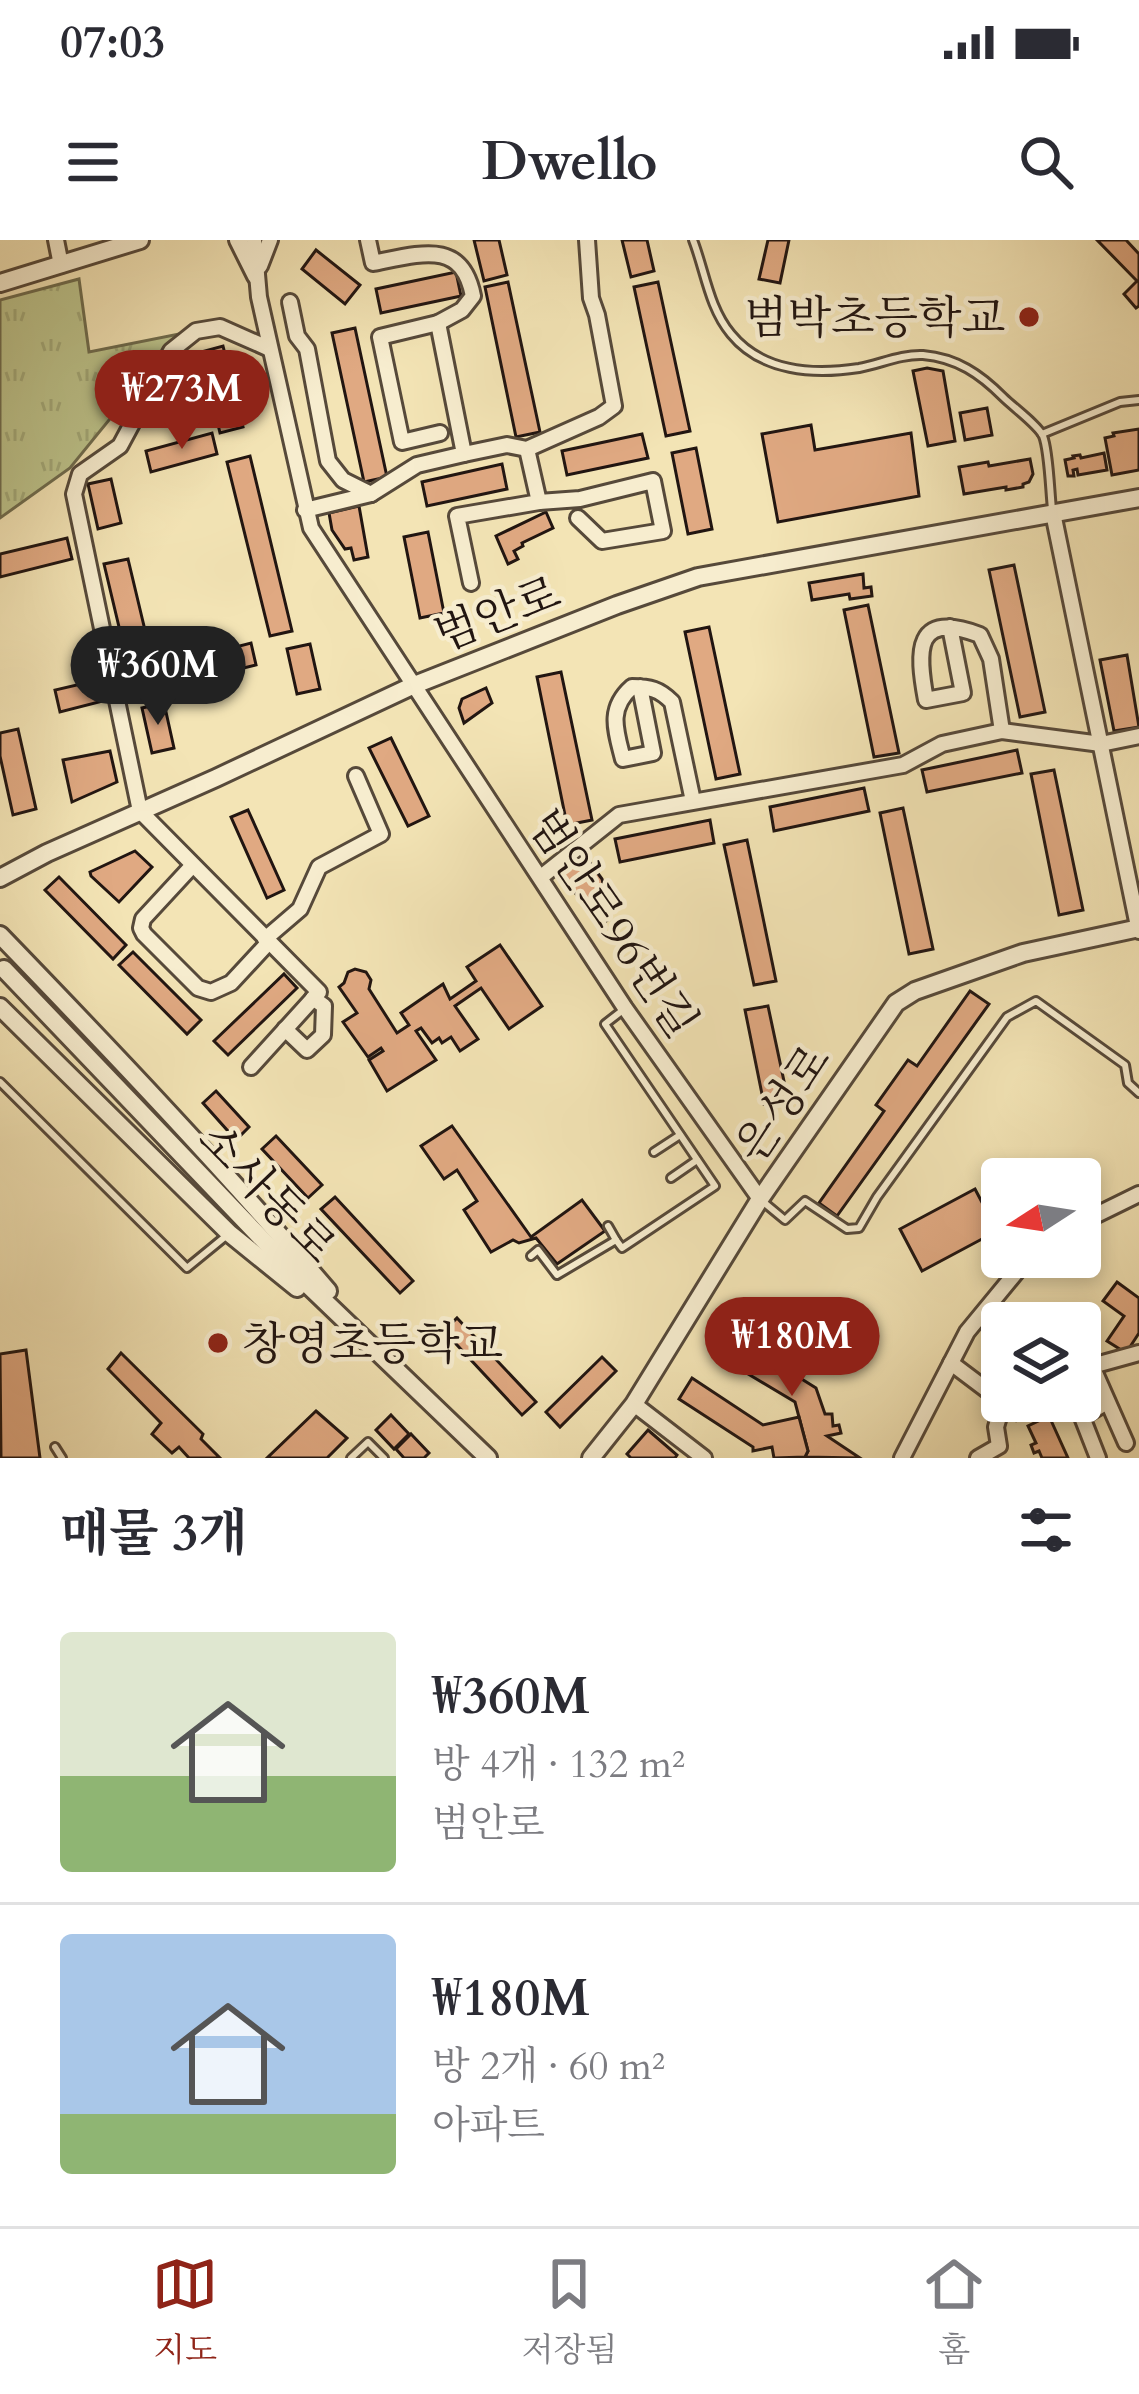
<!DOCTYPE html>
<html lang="ko">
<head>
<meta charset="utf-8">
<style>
	:root { --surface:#fff; --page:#f7f7f7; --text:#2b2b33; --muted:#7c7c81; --line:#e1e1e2; --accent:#8f2418 }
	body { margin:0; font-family:Cardo,"Noto Serif KR",serif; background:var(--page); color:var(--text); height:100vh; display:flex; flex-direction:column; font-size:45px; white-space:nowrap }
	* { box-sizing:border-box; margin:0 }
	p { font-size:39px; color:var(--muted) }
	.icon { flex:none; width:66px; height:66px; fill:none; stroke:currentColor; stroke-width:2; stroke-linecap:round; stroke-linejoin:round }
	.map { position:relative; height:1218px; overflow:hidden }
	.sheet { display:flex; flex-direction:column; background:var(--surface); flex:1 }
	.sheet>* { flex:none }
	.needle { width:78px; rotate:258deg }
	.controls { position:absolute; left:981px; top:918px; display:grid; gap:24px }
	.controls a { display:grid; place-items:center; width:120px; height:120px; border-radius:12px; background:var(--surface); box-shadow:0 6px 18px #0003; font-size:60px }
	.price { position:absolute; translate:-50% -102px; padding:0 27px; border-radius:42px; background:var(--accent); color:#fff; font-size:39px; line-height:78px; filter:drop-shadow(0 3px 6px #0008) }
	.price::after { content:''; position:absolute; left:50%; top:72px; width:36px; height:27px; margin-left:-18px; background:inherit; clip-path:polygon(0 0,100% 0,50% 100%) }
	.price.selected { background:#222; color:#fff }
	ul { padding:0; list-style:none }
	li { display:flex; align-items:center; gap:36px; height:300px; padding:0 60px }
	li+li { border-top:3px solid var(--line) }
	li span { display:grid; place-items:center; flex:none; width:336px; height:240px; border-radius:12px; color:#555 }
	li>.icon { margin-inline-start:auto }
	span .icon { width:144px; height:144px; fill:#fffc; stroke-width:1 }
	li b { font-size:51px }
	h2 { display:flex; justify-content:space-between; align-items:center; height:144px; padding:0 60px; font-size:51px }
	.status { display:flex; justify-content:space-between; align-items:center; height:84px; padding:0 60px; background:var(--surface); direction:ltr }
	.status svg { height:33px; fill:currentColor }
	header { display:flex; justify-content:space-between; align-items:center; height:156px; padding:0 60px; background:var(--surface); font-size:54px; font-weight:800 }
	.tab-bar { display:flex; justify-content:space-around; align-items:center; height:168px; border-top:3px solid var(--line); background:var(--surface); font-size:33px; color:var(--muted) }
	.tab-bar a { display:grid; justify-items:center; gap:6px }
	.tab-bar .selected { color:var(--accent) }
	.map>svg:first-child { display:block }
	.park { fill:url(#park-tufts); stroke:#6f6c4e; stroke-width:3 }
	.building { fill:#e0a982; stroke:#211511; stroke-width:3 }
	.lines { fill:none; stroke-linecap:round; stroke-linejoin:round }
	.service-casing { stroke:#56493a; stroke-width:12 }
	.minor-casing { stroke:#56493a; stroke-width:20 }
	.tertiary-casing { stroke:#56493a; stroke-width:22 }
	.service { stroke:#f7edcf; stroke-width:6 }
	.minor { stroke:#f7edcf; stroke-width:14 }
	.tertiary { stroke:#f7edcf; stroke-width:16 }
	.poi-dot { fill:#8f2418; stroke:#f7edcf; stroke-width:4.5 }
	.labels { text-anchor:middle; stroke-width:9; stroke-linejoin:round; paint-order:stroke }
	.poi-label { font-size:45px; fill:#211511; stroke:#f7edcf; text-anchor:end }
	.street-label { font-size:45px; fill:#211511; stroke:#f7edcf }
</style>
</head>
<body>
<div class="status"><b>07:03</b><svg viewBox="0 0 49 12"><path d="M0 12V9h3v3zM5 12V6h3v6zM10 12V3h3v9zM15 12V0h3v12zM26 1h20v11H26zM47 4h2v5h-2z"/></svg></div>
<header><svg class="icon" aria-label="menu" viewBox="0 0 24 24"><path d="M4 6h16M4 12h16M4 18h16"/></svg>Dwello<svg class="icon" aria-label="search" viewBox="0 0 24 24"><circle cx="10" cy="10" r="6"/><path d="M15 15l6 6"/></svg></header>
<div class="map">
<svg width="1139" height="1218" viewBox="0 0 1139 1218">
	<defs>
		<pattern id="park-tufts" width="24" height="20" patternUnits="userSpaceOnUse" patternTransform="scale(3)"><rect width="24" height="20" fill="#bdc48c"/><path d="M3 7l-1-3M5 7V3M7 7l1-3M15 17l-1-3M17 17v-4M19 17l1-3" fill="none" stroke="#a2a878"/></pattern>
	</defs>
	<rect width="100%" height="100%" fill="#f3e4b5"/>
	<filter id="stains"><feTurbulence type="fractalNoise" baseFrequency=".00167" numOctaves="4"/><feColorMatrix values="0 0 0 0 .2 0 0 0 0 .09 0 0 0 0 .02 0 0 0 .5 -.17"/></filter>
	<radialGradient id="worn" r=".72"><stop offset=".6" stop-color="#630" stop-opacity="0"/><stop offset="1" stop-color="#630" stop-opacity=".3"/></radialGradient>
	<!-- park -->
	<path class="park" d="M79,39L89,112L179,94L70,228L0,278V60Z"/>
	<!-- building -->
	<g class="building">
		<path d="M474,0H499L507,35L484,41Z"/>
		<path d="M622,0H647L654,31L631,37Z"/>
		<path d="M768,0H789L780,43L759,39Z"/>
		<path d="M1097,0H1126L1139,14V66L1136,68L1124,54L1137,41Z"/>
		<path d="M316,10L360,45L345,64L302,29Z"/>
		<path d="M456,32L461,56L381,73L376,49Z"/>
		<path d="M508,42L540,192L516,197L485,47Z"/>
		<path d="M658,42L690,191L666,196L634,47Z"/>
		<path d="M355,88L387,237L364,242L332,93Z"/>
		<path d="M223,106L243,187L220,193L201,112Z"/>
		<path d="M927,128L943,131L955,201L928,206L913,131Z"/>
		<path d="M987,168L992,195L965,200L960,173Z"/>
		<path d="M811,185L815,210L911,193L919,256L778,282L762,194Z"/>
		<path d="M1139,189V230L1112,235L1105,198L1114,196L1113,193Z"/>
		<path d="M212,193L217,214L151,232L146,211Z"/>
		<path d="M642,194L648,218L567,235L562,211Z"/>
		<path d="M696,208L712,289L688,294L672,213Z"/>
		<path d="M1104,213L1107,230L1078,235L1077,229L1073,230L1074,236H1068L1065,220L1074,218L1073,216L1080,215L1081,218Z"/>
		<path d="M250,216L292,391L270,396L227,222Z"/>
		<path d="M1030,219L1033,234L1029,242L1023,244V247L1006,250V247L964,254L959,227L988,222L989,226Z"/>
		<path d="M502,224L507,249L427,266L422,242Z"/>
		<path d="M111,239L121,283L98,289L88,244Z"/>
		<path d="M359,266L368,317L354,320L351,308L345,309L332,290L329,273Z"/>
		<path d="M546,272L553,288L522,303L523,306L514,311L518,319L508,324L496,296Z"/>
		<path d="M428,292L444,373L420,378L404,297Z"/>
		<path d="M67,298L72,319L0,337V314Z"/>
		<path d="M128,319L154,428L130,433L104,324Z"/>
		<path d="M1014,325L1045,472L1020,477L989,330Z"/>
		<path d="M863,334L864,348L871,347L872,356L850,359L849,354L812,360L809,343Z"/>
		<path d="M868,365L899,513L874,517L844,370Z"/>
		<path d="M709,387L740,534L716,539L685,392Z"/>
		<path d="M251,403L256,425L182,443L177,422Z"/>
		<path d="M310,404L320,449L297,454L287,409Z"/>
		<path d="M1127,415L1139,487L1114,491L1100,420Z"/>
		<path d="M561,432L592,580L567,585L537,437Z"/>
		<path d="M98,440L103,461L60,472L55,450Z"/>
		<path d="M486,448L492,463L464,483L459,468L462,459Z"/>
		<path d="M164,463L174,508L152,513L142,468Z"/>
		<path d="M18,489L36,569L13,575L0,516V493Z"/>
		<path d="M391,498L429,576L408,586L369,508Z"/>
		<path d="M1017,510L1022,533L927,552L922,530Z"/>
		<path d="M110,511L117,542L72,562L63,520Z"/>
		<path d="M1054,530L1083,670L1059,675L1031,534Z"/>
		<path d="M864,548L869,571L774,591L770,567Z"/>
		<path d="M903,568L933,709L909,714L880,573Z"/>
		<path d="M248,570L284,650L267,658L231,577Z"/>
		<path d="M710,580L714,603L620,622L615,599Z"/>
		<path d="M747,600L776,741L754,745L724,605Z"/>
		<path d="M135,611L152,627L119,662L91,636L90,632Z"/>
		<path d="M586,617L602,639L608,665L602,668L608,680L603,683L596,681V673L590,675L562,633Z"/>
		<path d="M59,637L126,705L113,719L45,650Z"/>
		<path d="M500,705L542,766L509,789L481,748L455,766L478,799L460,811L451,797L442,803L439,798L432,803L421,788L416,791L436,820L387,851L369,820L383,811L381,808L368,817L343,782L357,773L339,747L344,743L348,732L355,729L366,732L371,740L369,749L397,793L409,785L401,773L443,744L450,759L476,741L467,727Z"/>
		<path d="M133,712L201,780L187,794L119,725Z"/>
		<path d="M284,734L297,748L228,815L214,801Z"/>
		<path d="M970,751L989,764L837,976L819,963L884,871L876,865L908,820L917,826Z"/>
		<path d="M768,766L788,860L764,864L745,770Z"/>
		<path d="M216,851L249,887L236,900L203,863Z"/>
		<path d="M452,886L531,997L582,960L605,991L557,1024L536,998L519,1003L513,1000L491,1012L464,970L477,961L457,930L444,939L421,906Z"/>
		<path d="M276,896L322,945L308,958L262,909Z"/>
		<path d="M975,949L997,991L922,1031L900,989Z"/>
		<path d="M335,957L413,1041L400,1053L321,969Z"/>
		<path d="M1117,1042L1139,1058V1093L1126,1113L1107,1101L1124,1076L1103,1061Z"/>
		<path d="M457,1078L536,1162L522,1175L444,1091Z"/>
		<path d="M733,1096L816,1148L825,1174H832L833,1186L839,1185L841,1193L827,1196L860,1218L805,1217L808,1211L795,1162L723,1119Z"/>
		<path d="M26,1110L40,1218H1L0,1114Z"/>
		<path d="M121,1113L203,1194L201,1199L220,1218H189L179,1207L172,1213L152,1194L161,1183L108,1129Z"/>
		<path d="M602,1117L616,1131L560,1187L546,1172Z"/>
		<path d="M692,1138L763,1185L799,1177L808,1211L805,1217L774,1218L772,1207L753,1211V1207L679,1159Z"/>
		<path d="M316,1171L347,1198L327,1218H267Z"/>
		<path d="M391,1175L409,1194L394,1209L376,1190Z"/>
		<path d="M1049,1176L1068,1218H1042L1039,1211L1034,1213L1031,1205L1036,1203L1028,1186Z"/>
		<path d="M648,1190L677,1215L675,1218H631L627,1214Z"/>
		<path d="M411,1194L429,1213L424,1218H404L396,1209Z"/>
	</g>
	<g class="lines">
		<!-- service casing -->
		<g class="service-casing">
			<g id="service">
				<path d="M693,0C705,31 709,68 731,94C762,132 814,135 859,128C880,124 902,114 923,115C957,118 980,134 1003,157C1013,167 1038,185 1043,196C1049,211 1050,252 1052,269"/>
				<path d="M1042,194L1120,162L1139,160"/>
				<path d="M0,842L187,1028L226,996"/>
				<path d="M654,912L680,895"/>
				<path d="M671,938L697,920"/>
				<path d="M761,960L785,980L805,961L847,989L859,988L877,957L1007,777L1036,761L1125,825L1128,843L1139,853"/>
				<path d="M608,986L616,1000"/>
				<path d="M531,1016L538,1010L557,1035L616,1000L622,1008L715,946L605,784L623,770"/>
				<path d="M55,1207L62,1218"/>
				<path d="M351,1218L368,1202L384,1218"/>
			</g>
		</g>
		<!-- minor casing -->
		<g class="minor-casing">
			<g id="minor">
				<path d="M56,0L61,25"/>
				<path d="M254,0L259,57L311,288L625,768L760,959"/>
				<path d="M368,0L373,23C423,13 462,0 473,56L462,70L438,83"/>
				<path d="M260,26L270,0"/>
				<path d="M290,62L297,96L307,109L328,221L343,240L371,254"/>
				<path d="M464,214L507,205L527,209L599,177L614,166L597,75L591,58L587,0"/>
				<path d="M539,262L580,259L653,241L663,291L602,301L578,278"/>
				<path d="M305,270L371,254L417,225L464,214L438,83L380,97L402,202L440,193"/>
				<path d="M1053,273L1139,691"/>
				<path d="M471,343L457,276L539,262L527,209"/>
				<path d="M950,387L963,453L926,460C917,411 914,370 980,395L991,419L1002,491"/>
				<path d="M640,447L653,513L623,519C616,491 607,469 632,447C650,447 659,449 672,462L693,561"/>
				<path d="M192,626L143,679L141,688L144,694L198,748L211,752L231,743L269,702"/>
				<path d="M541,637L619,575L903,525L942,504L1002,491L1101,504L1139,496"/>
				<path d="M265,699L300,669L319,627L381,594L356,536"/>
				<path d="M285,789L307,810L323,795L324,766L313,758"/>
				<path d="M251,827L319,752L140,571L74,254L80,234L120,206L171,111L196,91L220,87L270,109"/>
				<path d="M1080,983L1139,954"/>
				<path d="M951,1123L1016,1172L1034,1161"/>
				<path d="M1092,1126L1126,1203"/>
				<path d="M1080,1133L1092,1126L1139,1113"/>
				<path d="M634,1164L704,1218"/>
				<path d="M902,1218L967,1092L1023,1024L1033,1017"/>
				<path d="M978,1218L999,1206L996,1187L1003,1163"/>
				<path d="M1098,1218L1082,1177L1107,1162"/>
			</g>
		</g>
		<!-- tertiary casing -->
		<g class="tertiary-casing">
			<g id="tertiary">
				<path d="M238,0L256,36"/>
				<path d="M0,43L140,0"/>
				<path d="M0,638L47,613L216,538L412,446L617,365L698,337L1139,258"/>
				<path d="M0,695C112,811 223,928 328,1051"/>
				<path d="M4,729L286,1024L488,1218"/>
				<path d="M0,767L229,993L297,1048"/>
				<path d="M591,1218L634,1164L760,959L896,763L915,751L1023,713L1139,688"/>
			</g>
		</g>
		<!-- service -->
		<use href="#service" class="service"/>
		<!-- minor -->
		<use href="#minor" class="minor"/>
		<!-- tertiary -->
		<use href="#tertiary" class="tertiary"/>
	</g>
	<!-- markers -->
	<g class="poi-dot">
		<circle cx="1029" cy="77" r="12"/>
		<circle cx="218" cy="1103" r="12"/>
	</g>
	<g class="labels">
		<!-- poi labels -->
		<g class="poi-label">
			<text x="1005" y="93">범박초등학교</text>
			<text x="242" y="1119" text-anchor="start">창영초등학교</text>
		</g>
		<!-- street labels -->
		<g class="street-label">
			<text transform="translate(497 373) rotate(-21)" y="16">범안로</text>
			<text transform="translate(614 683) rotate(56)" y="16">범안로96번길</text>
			<text transform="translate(782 863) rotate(-56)" y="16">은성로</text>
			<text transform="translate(268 952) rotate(46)" y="16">소사동로</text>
		</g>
	</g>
	<rect width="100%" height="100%" filter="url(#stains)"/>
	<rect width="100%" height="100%" fill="url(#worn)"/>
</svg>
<div class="controls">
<a><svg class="needle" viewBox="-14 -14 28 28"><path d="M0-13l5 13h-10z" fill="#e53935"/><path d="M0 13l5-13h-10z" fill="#7c7c81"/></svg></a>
<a><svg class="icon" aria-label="layers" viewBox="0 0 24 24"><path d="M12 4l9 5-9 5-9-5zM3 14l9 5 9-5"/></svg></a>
</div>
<b class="price" style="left:182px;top:212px">₩273M</b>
<b class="price selected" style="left:158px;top:488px">₩360M</b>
<b class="price" style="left:792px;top:1159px">₩180M</b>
</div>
<section class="sheet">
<h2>매물 3개<svg class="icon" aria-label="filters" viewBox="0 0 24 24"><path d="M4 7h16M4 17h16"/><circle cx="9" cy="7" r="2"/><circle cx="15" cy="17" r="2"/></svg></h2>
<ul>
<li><span style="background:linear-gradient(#dfe7d0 60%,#8fb573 0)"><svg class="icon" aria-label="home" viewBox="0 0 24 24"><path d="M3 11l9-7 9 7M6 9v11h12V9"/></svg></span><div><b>₩360M</b><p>방 4개 · 132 m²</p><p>범안로</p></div></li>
<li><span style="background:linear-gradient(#a9c7e8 75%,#8fb573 0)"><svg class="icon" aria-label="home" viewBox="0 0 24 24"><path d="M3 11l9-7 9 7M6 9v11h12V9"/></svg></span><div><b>₩180M</b><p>방 2개 · 60 m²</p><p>아파트</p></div></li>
</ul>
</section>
<nav class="tab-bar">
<a class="selected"><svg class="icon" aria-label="map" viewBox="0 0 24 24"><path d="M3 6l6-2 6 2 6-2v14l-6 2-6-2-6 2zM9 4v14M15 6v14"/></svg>지도</a>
<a><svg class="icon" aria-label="saved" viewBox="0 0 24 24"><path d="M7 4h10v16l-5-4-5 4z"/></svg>저장됨</a>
<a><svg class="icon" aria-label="home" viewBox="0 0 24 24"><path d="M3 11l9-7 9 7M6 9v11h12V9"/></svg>홈</a>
</nav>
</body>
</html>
